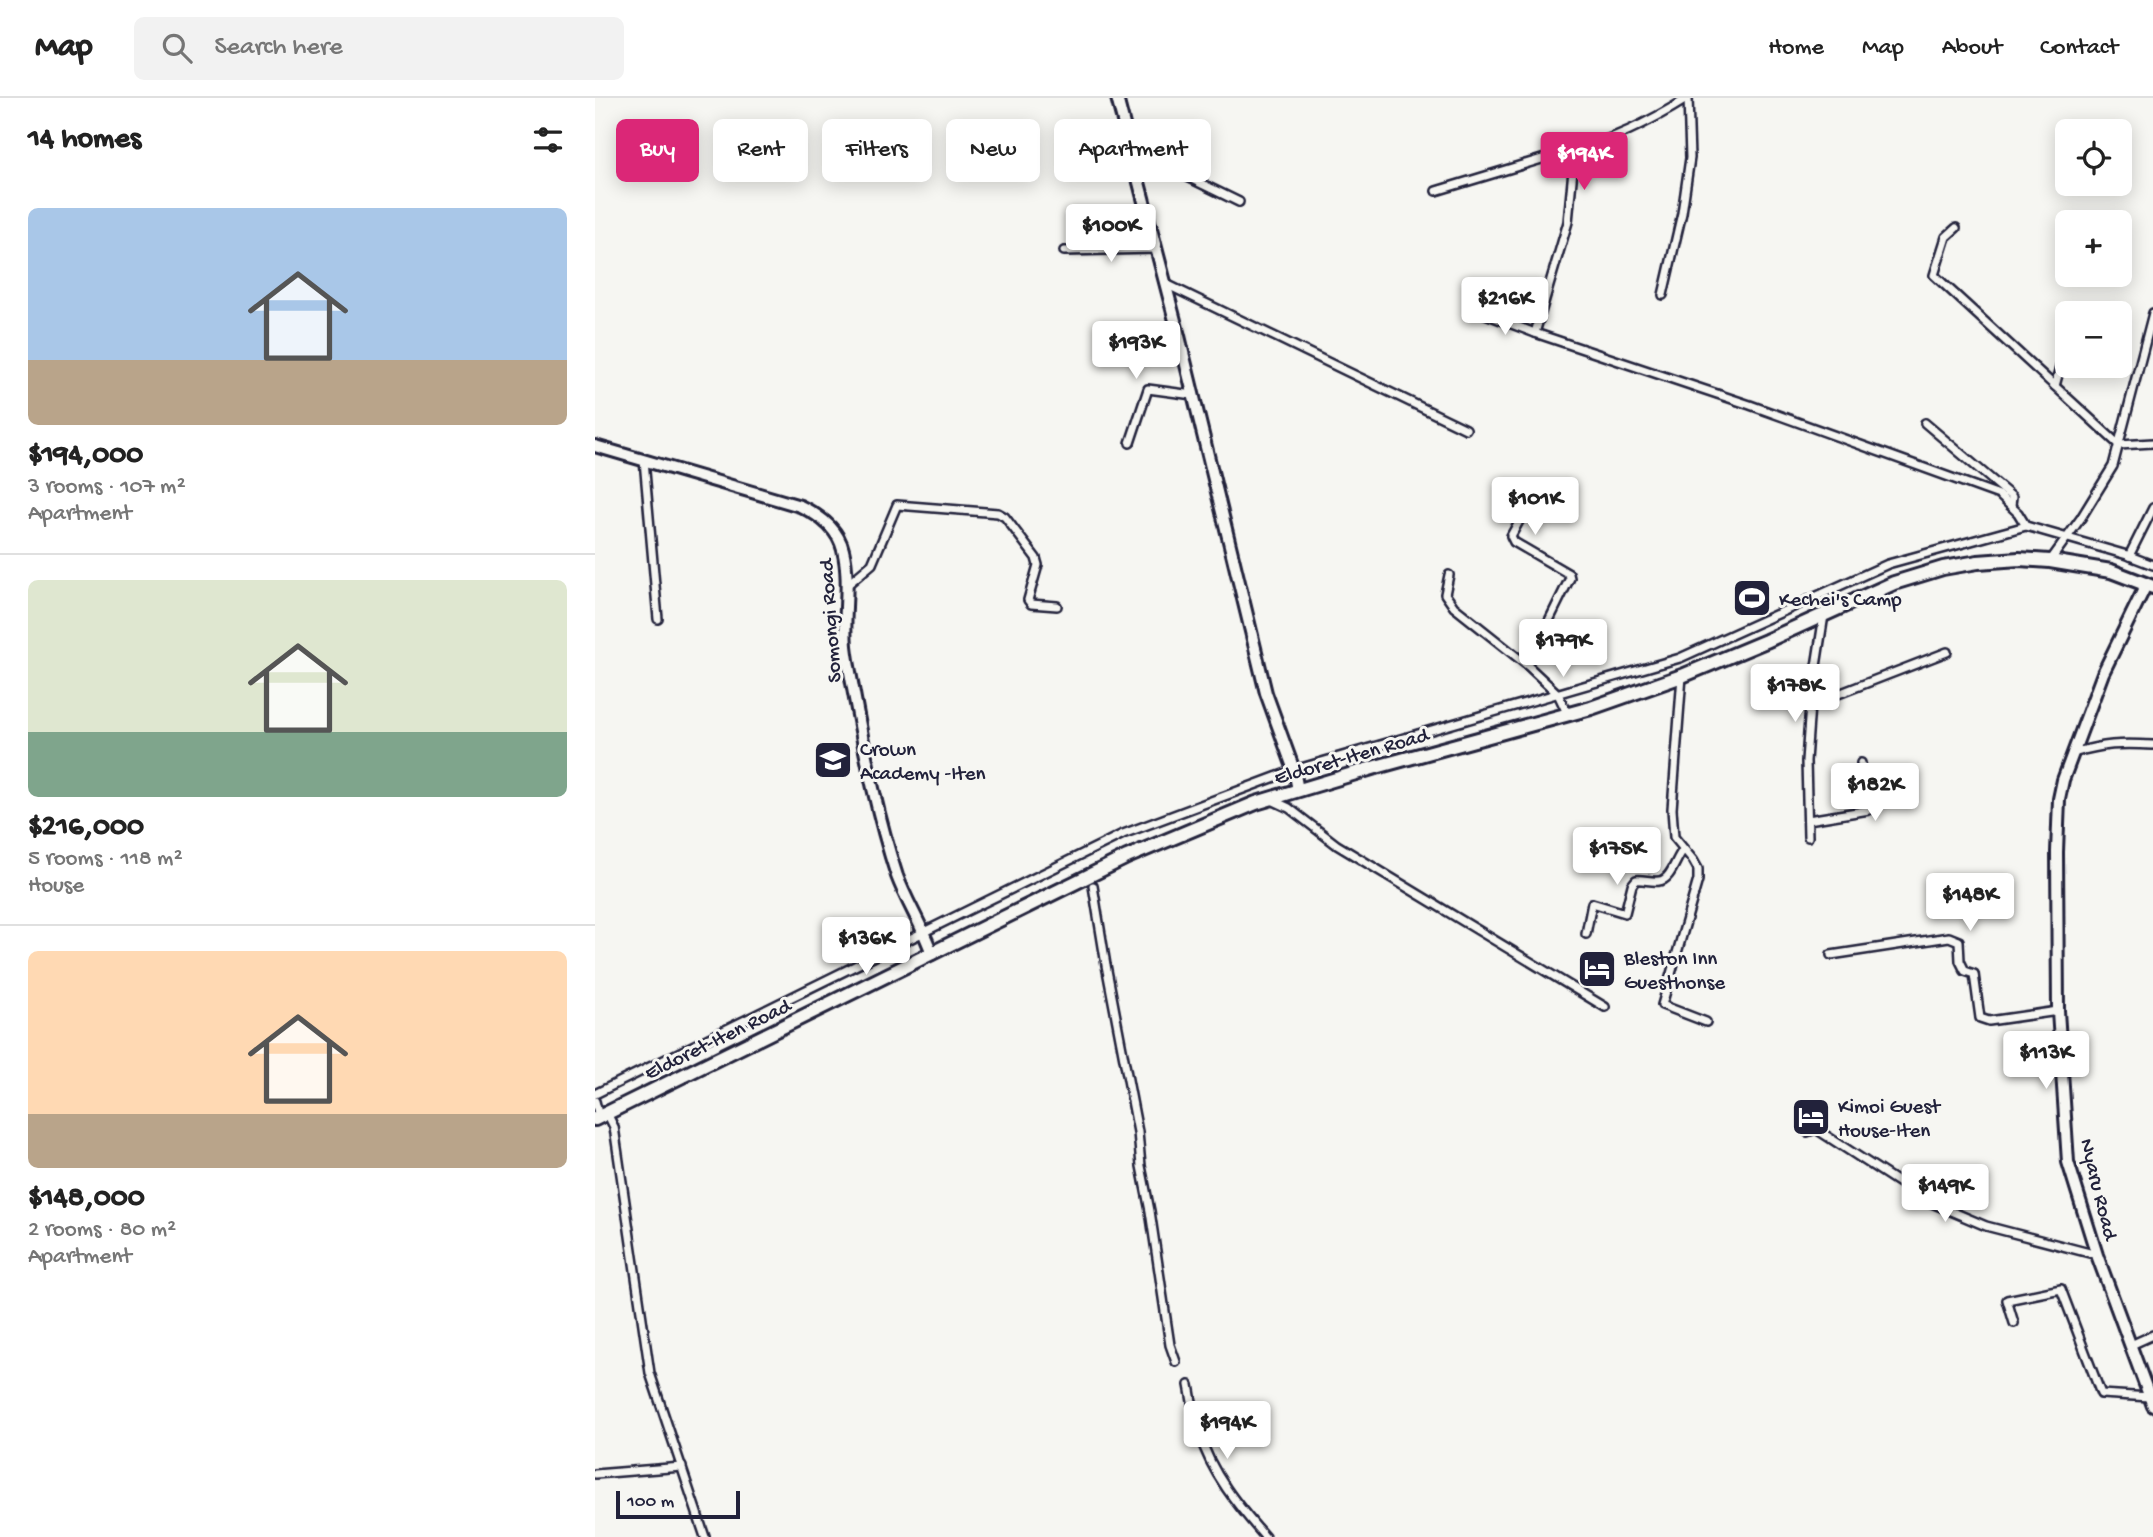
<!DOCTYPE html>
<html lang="en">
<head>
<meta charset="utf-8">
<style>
	:root { --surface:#fff; --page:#f2f2f2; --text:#222; --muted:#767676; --line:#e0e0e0; --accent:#db2777 }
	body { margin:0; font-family:"Gochi Hand",sans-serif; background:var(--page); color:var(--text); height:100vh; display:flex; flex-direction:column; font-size:26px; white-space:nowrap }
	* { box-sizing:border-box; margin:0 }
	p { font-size:23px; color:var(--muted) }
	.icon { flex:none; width:38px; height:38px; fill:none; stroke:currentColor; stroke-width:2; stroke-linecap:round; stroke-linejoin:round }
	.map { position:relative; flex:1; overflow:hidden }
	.drawer { display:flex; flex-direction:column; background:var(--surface); width:595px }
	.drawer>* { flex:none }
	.banner { position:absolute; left:21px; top:21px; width:665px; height:63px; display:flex; gap:14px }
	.fabs { position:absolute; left:1460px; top:21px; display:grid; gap:14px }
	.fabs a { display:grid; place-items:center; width:77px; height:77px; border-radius:10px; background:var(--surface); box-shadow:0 4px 18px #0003; font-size:35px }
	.scale { position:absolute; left:21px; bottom:18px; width:124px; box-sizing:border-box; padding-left:7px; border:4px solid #22223b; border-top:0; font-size:19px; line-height:24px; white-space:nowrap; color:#22223b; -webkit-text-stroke:5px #f6f6f2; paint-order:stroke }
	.price { position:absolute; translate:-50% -60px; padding:0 16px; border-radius:7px; background:#fff; color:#222; font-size:23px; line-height:46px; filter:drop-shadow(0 2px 4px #0008) }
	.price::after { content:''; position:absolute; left:50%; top:42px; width:21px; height:16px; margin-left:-10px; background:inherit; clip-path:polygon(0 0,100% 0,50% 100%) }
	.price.current { background:var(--accent); color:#fff }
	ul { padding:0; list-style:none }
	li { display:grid; align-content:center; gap:14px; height:371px; padding:0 28px }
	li+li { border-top:2px solid var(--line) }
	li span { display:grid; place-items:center; height:217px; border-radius:10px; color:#555 }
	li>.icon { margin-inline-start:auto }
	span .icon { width:126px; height:126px; fill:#fffc; stroke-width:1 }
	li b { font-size:30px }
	h2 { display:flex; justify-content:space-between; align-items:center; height:84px; padding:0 28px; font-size:30px }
	.pill { padding:0 24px; border-radius:10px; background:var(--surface); box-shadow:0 4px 18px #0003; font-size:24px; line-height:63px }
	.pill.current { background:var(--accent); color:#fff }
	header { display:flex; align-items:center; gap:42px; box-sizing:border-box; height:98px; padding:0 35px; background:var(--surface); border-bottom:2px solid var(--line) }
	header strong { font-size:33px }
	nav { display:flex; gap:38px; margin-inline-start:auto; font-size:24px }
	.search { width:490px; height:63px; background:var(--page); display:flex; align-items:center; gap:18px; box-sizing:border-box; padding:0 24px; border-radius:10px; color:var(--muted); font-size:26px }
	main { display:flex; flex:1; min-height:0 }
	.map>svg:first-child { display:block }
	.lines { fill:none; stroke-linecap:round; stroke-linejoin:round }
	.street-casing { stroke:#22223b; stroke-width:12 }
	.secondary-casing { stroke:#22223b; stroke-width:16 }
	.primary-casing { stroke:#22223b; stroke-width:18 }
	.street { stroke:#f6f6f2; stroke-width:7 }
	.secondary { stroke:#f6f6f2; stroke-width:10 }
	.primary { stroke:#f6f6f2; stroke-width:12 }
	.labels { text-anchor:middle; stroke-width:6; stroke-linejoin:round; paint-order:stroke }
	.poi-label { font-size:21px; fill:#22223b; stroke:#f6f6f2; text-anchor:start }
	.street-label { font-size:21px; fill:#22223b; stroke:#f6f6f2 }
</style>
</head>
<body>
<header>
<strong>Map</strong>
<div class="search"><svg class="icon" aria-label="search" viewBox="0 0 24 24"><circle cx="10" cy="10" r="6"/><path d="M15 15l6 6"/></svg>Search here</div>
<nav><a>Home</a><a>Map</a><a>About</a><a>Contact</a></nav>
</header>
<main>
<section class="drawer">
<h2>14 homes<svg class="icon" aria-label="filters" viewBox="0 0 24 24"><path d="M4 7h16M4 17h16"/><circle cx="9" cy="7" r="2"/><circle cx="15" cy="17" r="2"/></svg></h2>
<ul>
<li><span style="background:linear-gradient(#a9c7e8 70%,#b9a48a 0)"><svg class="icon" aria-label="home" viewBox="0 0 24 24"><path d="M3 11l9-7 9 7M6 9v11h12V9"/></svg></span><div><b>$194,000</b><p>3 rooms · 107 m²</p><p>Apartment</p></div></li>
<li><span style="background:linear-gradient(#dfe7d0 70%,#7fa58c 0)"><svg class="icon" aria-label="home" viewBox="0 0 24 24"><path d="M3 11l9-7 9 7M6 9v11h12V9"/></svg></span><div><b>$216,000</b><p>5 rooms · 118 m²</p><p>House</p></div></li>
<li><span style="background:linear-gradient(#ffd9b3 75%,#b9a48a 0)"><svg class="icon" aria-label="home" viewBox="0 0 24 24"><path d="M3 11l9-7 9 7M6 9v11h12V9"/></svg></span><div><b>$148,000</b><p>2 rooms · 80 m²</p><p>Apartment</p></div></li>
</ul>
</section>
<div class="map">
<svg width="1558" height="1439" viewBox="0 0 1558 1439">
	<rect width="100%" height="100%" fill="#f6f6f2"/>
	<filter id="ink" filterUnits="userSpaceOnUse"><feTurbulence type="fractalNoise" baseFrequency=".0143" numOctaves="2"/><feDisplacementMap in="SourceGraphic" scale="14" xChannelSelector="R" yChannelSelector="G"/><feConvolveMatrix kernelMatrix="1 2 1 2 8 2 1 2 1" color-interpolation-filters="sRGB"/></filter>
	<g filter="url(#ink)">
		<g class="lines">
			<!-- street casing -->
			<g class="street-casing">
				<g id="street">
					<path d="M537,58L568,67L644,104"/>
					<path d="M841,93L980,51"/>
					<path d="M1361,130L1351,139L1339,177L1524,347L1558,345"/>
					<path d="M469,153L561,151"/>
					<path d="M571,186L871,331"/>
					<path d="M1068,197L1087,115L1095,60L1093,0"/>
					<path d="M890,216L940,235L1155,307L1404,397L1423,415L1431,428L1532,457L1558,467"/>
					<path d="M940,235L973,124L980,51C1020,42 1058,22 1093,0"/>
					<path d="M1460,288L1472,244"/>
					<path d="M1330,325L1417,399L1416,407"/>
					<path d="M535,345L553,291L598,297"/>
					<path d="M49,362L63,521"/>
					<path d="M1534,458L1558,410"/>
					<path d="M1455,463L1486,420L1518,368L1558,215"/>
					<path d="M854,477L850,496L859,509L932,567L963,596L973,617"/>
					<path d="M252,487L277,466L302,407L403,415L410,419L441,460L443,467L433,502L436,506L462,508"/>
					<path d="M932,567L975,480L974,476L919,444L916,438L941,392"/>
					<path d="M1087,578L1077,711L1079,739L1098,762L1103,771V782L1067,907L1111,924"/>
					<path d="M1215,607L1352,554"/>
					<path d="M1477,655C1511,646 1523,645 1558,647"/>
					<path d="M677,702L694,710L742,747L1010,909"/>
					<path d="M1213,722L1274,712L1266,665"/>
					<path d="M1213,739L1211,663L1215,607L1229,517"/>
					<path d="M498,788L511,867L543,1034L546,1068L555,1113L575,1247L581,1264"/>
					<path d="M991,836L997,805L1030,815L1037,787L1041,782C1048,781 1056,784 1064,783C1076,782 1080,762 1088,752"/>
					<path d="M1236,857L1354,839L1364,843L1365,863L1370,873L1379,876L1385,920L1394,923L1463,913"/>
					<path d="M0,996L528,736L699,672L1085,560L1293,466L1431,428"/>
					<path d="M0,1003L4,1019"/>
					<path d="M12,1015L19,1029L55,1275L110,1439"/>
					<path d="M1212,1034L1221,1031L1332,1103L1391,1128L1502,1157"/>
					<path d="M1419,1225L1412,1202L1466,1191L1506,1296L1555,1299"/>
					<path d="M1536,1247L1558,1237"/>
					<path d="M594,1287C597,1302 599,1319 604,1335C616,1375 643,1408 670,1439"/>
					<path d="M0,1376L87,1369"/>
				</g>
			</g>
			<!-- secondary casing -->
			<g class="secondary-casing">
				<g id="secondary">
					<path d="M522,0L584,238L671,595L699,672L703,692"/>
					<path d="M0,348L205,408C224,417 243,430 248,452C256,484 248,517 251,548C253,566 257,584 260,601C271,661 283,720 302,778C312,805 328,829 337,856"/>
					<path d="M1551,487L1508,575L1468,682L1464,701L1462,754L1463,913L1473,1064L1502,1157L1558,1308"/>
				</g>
			</g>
			<!-- primary casing -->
			<g class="primary-casing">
				<path id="primary" d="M0,1021L532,759L661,705L781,669L996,610L1087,578L1171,543L1299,485L1348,470L1383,464L1424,461L1455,463L1516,473L1558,489"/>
			</g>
			<!-- street -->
			<use href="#street" class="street"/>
			<!-- secondary -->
			<use href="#secondary" class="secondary"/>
			<!-- primary -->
			<use href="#primary" class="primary"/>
		</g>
	</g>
	<!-- icons -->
	<defs>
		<g id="stadium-square" transform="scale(2.0125)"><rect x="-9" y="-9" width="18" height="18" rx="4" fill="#22223b" stroke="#f6f6f2"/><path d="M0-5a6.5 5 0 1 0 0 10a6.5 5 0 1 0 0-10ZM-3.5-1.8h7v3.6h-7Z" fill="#fff"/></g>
		<g id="school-square" transform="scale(2.0125)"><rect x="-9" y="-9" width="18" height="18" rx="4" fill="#22223b" stroke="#f6f6f2"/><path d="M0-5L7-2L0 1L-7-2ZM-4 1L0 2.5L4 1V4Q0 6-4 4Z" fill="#fff"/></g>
		<g id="hotel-square" transform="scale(2.0125)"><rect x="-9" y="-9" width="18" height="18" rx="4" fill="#22223b" stroke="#f6f6f2"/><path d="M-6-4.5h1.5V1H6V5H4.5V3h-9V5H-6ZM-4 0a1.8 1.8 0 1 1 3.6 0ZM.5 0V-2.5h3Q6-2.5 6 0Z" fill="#fff"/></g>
	</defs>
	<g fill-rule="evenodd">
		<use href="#stadium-square" x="1157" y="500"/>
		<use href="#school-square" x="238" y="662"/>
		<use href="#hotel-square" x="1002" y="871"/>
		<use href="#hotel-square" x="1216" y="1019"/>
	</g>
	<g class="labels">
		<!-- poi labels -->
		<g class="poi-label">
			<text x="1184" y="507">Kechei's Camp</text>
			<text x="265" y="657">Crown<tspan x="265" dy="24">Academy -Iten</tspan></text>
			<text x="1029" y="866">Bleston Inn<tspan x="1029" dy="24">Guesthonse</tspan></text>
			<text x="1243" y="1014">Kimoi Guest<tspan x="1243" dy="24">House-Iten</tspan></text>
		</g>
		<!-- street labels -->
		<g class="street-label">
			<text transform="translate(234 523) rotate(-94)" y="7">Somongi Road</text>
			<text transform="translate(756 657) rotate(-16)" y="7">Eldoret-Iten Road</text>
			<text transform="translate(122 940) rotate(-26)" y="7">Eldoret-Iten Road</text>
			<text transform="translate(1505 1091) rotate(76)" y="7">Nyaru Road</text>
		</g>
	</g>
</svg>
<div class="fabs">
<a><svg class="icon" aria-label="locate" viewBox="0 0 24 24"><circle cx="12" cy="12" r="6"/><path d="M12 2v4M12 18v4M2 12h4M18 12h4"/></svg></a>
<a>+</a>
<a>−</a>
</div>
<div class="scale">100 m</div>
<b class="price current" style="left:989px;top:94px">$194K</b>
<b class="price" style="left:516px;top:166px">$100K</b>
<b class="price" style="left:910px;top:239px">$216K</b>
<b class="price" style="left:541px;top:283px">$193K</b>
<b class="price" style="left:940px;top:439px">$101K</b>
<b class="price" style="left:968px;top:581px">$179K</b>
<b class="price" style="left:1200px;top:626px">$178K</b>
<b class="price" style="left:1280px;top:725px">$182K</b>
<b class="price" style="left:1022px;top:789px">$175K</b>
<b class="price" style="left:1375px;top:835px">$148K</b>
<b class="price" style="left:271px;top:879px">$136K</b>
<b class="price" style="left:1451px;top:993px">$113K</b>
<b class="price" style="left:1350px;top:1126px">$149K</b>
<b class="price" style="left:632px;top:1363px">$194K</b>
<div class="banner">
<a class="pill current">Buy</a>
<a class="pill">Rent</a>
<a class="pill">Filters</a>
<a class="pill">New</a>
<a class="pill">Apartment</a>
</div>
</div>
</main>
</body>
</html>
